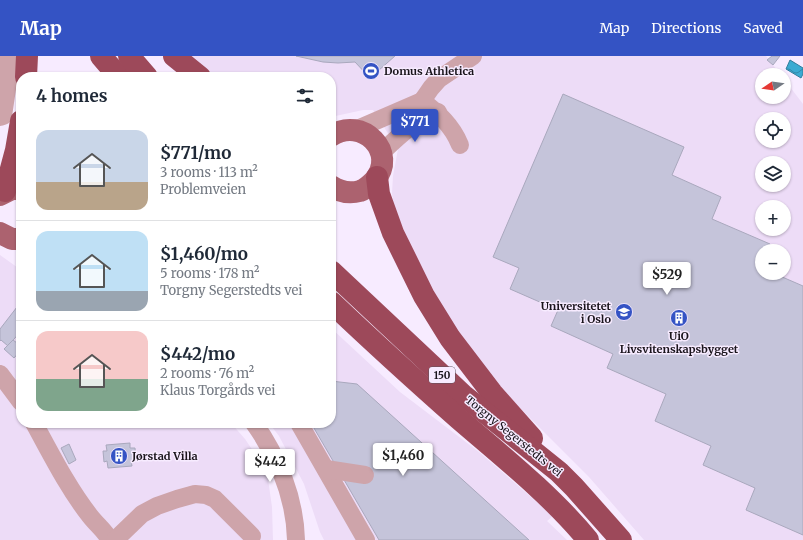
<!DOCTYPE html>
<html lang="en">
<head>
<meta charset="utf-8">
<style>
	:root { --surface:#fff; --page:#f6f6f7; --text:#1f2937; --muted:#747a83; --line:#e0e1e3; --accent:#3453c4 }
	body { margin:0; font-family:Merriweather,serif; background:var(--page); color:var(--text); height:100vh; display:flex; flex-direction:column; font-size:15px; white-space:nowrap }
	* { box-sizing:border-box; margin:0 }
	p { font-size:13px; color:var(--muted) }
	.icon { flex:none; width:22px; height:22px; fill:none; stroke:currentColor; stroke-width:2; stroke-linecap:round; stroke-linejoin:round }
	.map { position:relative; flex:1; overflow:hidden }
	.side { position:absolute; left:16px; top:16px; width:320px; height:356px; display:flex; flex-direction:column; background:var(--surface); border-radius:16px; box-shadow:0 1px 3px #0004 }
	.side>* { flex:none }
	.needle { width:26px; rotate:257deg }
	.fabs { position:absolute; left:755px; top:12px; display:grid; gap:8px }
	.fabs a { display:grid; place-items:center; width:36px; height:36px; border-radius:50%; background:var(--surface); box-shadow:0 1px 3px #0004; font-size:20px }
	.price { position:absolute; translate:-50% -34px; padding:0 9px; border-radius:4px; background:#fff; color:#222; font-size:13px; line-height:26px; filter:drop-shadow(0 1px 2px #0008) }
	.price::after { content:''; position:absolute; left:50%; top:24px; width:12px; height:9px; margin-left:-6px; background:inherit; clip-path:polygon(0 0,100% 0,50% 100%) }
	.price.on { background:var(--accent); color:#fff }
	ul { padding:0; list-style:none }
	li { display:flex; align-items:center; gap:12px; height:100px; padding:0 20px }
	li+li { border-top:1px solid var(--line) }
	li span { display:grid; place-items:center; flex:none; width:112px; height:80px; border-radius:12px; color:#555 }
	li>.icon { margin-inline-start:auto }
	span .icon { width:48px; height:48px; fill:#fffc; stroke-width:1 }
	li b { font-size:17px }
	h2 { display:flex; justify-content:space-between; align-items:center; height:48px; padding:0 20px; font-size:17px }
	header { display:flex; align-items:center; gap:24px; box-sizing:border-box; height:56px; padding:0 20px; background:var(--accent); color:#fff }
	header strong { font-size:19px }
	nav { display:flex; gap:22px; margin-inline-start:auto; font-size:14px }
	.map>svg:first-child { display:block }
	.built { fill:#eddcf7; fill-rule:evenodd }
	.water { fill:url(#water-waves); stroke:#317d9b }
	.building { fill:#c5c4da; stroke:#a9a8bd }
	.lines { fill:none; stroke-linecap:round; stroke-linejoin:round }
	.minor { stroke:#cea4aa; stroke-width:18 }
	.major { stroke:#ac626f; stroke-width:22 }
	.highway { stroke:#9d495a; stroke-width:22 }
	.labels { text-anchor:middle; stroke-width:3; stroke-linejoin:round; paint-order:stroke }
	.shield { fill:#f7ebff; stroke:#5c545f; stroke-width:1 }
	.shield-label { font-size:10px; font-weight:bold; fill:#19141b }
	.poi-label { font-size:11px; font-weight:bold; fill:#19141b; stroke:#f7ebff; text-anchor:start }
	.street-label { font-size:11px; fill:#19141b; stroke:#f7ebff }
</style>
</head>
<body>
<header>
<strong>Map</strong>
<nav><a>Map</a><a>Directions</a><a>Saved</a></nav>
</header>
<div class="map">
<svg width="803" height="484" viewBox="0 0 803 484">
	<defs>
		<pattern id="water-waves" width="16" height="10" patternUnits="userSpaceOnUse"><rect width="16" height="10" fill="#3baad2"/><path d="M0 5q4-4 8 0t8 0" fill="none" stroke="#3189aa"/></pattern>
	</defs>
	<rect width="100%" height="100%" fill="#f7ebff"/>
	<!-- built -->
	<g class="built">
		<path d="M189,0H766L781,19H762V41H784V23L803,48V484H644L589,421L513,345L484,311L454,269L421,214L394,152L392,138L393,120L398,93L373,54H363L331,61V21H216ZM762,63H784V85H762ZM762,107H784V129H762ZM762,151H784V173H762ZM762,195H784V217H762Z"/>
		<path d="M0,199L21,214V367H231L245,383L267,416L272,451L273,484H0Z"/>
		<path d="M331,272L400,336L479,396L553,460L547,465L567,484H324L320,476L304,428L279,380L269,367H331Z"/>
	</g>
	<!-- water -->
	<path class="water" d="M790,4L803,12V18L801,22L786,13Z"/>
	<!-- building -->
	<g class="building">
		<path d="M296,0H395L370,22L355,6L338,7L323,6Z"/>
		<path d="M772,0H780L773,9L767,4Z"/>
		<path d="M563,38L684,91L672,119L721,141L712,163L770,188L767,195H762V206L760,211L762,212V217H773L803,230V479L746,454L755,432L703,409L711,390L655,365L666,338L607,312L613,298L551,270L558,254L510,233L519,212L493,201Z"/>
		<path d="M17,251L21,254V275L8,290L1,284L0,285V273Z"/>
		<path d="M13,284L21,290V294L14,302L4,293Z"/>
		<path d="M331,325L357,328L529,484H379L311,367H331Z"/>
		<path d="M130,387V392H135L136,404H131L132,410L108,412L107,405L104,406L103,395H107L106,389Z"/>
		<path d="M69,388L76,404L69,408L61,392Z"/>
	</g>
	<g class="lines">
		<!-- minor -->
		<g class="minor">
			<path d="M422,45L431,32L439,23L473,0"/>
			<path d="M0,61L3,60L9,19V6L4,0"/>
			<path d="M355,74L422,45C438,57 452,69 460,89"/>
			<path d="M381,97C398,81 415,64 438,56"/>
			<path d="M0,318L21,346"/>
			<path d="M34,367C51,398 68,432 90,460C97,469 105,475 110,484"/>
			<path d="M254,367C278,401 295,442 296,484"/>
			<path d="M299,367L366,484"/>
			<path d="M326,413L365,419"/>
			<path d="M115,484L142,458L157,450L177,443L195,438L206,439L215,443L252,480"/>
		</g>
		<!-- major -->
		<g class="major">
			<path d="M331,80C362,59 399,97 374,125C370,129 366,133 360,135C349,138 340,136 331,130"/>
			<path d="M0,139L12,133H21"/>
			<path d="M0,177L12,183H21"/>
		</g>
		<!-- highway -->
		<g class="highway">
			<path d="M101,0L119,21"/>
			<path d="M129,0L147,21"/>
			<path d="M174,0L200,21"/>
			<path d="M26,21L27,0"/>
			<path d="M377,121L379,138L393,177L424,240L450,282L492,337L532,382"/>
			<path d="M5,135L16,94L21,65"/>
			<path d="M331,215L463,339L559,416L574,431L621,484"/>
			<path d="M331,246C373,286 416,325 459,363C502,400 552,440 588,484"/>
		</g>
	</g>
	<!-- icons -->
	<defs>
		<g id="stadium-disc" transform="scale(0.9)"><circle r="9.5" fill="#3453c4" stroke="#f7ebff"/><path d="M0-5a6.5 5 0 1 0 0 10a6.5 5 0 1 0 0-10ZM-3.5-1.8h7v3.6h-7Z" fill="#fff"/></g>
		<g id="university-disc" transform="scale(0.9)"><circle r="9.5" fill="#3453c4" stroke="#f7ebff"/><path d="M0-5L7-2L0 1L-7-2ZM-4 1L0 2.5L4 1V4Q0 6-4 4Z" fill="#fff"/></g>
		<g id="building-disc" transform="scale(0.9)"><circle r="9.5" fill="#3453c4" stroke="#f7ebff"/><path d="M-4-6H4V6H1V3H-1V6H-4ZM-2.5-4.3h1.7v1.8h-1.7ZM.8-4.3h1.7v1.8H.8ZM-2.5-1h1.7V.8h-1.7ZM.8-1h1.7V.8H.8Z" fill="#fff"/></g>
	</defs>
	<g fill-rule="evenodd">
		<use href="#stadium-disc" x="371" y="15"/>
		<use href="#university-disc" x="624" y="256"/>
		<use href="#building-disc" x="679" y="262"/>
		<use href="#building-disc" x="119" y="400"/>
	</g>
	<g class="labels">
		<!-- shield labels -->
		<rect class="shield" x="429" y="311" width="26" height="16" rx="3"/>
		<g class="shield-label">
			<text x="442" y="323">150</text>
		</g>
		<!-- poi labels -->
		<g class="poi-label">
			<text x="384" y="19">Domus Athletica</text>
			<text x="611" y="254" text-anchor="end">Universitetet<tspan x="611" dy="13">i Oslo</tspan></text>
			<text x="679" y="284" text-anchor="middle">UiO<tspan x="679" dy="13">Livsvitenskapsbygget</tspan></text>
			<text x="132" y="404">Jørstad Villa</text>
		</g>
		<!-- street labels -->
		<g class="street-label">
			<text transform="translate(514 380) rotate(39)" y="4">Torgny Segerstedts vei</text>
		</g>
	</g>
</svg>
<div class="fabs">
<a><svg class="needle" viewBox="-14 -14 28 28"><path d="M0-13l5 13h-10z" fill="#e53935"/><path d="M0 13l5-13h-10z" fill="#747a83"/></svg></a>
<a><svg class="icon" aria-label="locate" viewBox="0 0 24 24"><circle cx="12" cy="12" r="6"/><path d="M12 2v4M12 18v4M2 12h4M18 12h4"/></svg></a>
<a><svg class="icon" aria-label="layers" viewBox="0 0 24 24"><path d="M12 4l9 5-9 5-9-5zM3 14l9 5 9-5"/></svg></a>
<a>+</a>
<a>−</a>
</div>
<b class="price on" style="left:415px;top:87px">$771</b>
<b class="price" style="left:667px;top:240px">$529</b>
<b class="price" style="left:403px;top:421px">$1,460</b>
<b class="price" style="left:270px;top:427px">$442</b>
<section class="side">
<h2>4 homes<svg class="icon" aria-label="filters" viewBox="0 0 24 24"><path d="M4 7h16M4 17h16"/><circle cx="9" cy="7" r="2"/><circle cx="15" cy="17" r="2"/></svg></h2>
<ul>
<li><span style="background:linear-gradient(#c9d6e8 65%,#b9a48a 0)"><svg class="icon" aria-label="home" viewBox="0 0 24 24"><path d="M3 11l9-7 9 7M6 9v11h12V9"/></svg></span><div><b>$771/mo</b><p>3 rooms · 113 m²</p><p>Problemveien</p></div></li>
<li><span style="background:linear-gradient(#bfe0f5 75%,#9aa5b1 0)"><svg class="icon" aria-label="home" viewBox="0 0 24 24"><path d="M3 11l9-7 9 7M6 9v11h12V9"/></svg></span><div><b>$1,460/mo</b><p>5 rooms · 178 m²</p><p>Torgny Segerstedts vei</p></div></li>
<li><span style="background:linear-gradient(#f6c9c9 60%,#7fa58c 0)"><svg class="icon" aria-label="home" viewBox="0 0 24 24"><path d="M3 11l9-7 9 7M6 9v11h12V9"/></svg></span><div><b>$442/mo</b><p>2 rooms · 76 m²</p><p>Klaus Torgårds vei</p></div></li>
</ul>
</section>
</div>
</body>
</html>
